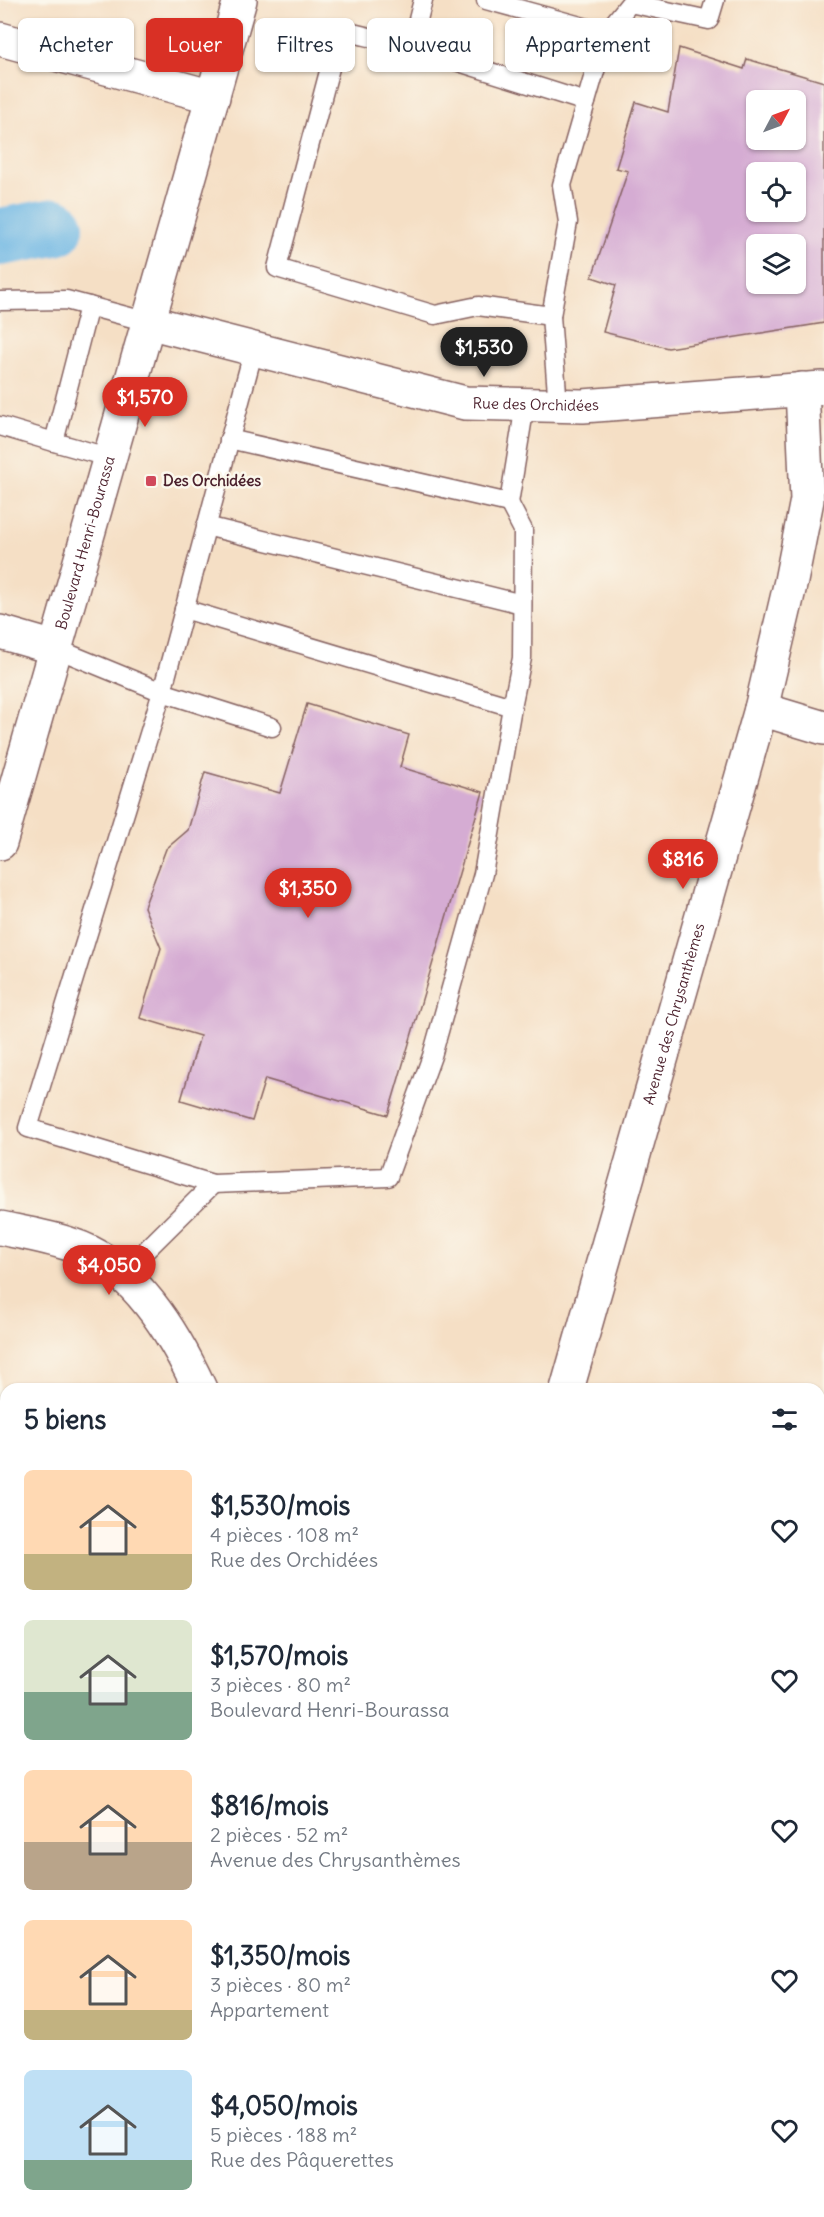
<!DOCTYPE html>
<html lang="fr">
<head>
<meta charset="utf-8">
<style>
	:root { --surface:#fff; --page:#f2f2f3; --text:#1f2937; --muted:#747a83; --accent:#d93025 }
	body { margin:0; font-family:Delius,sans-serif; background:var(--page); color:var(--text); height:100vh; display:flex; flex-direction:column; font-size:22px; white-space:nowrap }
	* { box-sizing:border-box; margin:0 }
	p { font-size:20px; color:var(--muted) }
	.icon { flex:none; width:33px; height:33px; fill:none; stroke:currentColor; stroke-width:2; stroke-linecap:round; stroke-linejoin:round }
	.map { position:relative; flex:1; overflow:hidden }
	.panel { position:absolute; left:0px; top:1383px; width:825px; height:834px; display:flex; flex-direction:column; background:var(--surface); border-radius:18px 18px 0 0; box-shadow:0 2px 4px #0004 }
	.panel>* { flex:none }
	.guide { position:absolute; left:18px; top:18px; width:789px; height:54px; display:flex; gap:12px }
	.needle { width:39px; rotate:49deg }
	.buttons { position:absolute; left:746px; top:90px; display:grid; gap:12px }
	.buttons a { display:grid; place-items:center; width:60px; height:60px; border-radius:9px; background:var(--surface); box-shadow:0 2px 4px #0004; font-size:30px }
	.price { position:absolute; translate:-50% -51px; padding:0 14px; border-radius:21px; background:var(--accent); color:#fff; font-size:20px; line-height:39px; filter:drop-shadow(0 2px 3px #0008) }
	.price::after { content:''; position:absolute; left:50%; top:36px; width:18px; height:14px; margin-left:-9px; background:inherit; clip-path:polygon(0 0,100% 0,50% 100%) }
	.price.selected { background:#222; color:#fff }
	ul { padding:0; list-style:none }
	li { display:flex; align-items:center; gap:18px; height:150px; padding:0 24px }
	li span { display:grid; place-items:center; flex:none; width:168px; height:120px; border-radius:9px; color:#555 }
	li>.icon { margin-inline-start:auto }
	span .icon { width:72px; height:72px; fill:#fffc; stroke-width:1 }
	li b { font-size:26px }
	h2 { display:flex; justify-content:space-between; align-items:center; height:72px; padding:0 24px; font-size:26px }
	.chip { padding:0 21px; border-radius:9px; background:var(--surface); box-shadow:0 2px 4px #0004; font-size:21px; line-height:54px }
	.chip.selected { background:var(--accent); color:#fff }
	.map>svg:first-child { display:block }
	.forest { fill:#86a458; stroke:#686242; stroke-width:1.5 }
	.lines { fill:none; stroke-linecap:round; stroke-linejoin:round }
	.river { stroke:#6bb5e3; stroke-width:58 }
	.building { fill:#d5acd3; fill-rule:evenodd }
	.service-casing { stroke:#866261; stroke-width:21 }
	.minor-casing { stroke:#866261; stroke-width:36 }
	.secondary-casing { stroke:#866261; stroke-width:36 }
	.service { stroke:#fff; stroke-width:18 }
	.minor { stroke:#fff; stroke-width:33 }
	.secondary { stroke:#fff; stroke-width:33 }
	.poi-dot { fill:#d1495b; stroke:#fbf7ec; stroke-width:2 }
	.labels { text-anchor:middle; stroke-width:5; stroke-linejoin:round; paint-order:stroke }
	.street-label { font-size:15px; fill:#4a1f2b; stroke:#fbf7ec }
	.poi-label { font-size:15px; font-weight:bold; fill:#4a1f2b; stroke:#fbf7ec; text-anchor:start }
</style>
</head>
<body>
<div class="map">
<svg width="824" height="2217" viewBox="0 0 824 2217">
	<rect width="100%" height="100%" fill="#fbf7ec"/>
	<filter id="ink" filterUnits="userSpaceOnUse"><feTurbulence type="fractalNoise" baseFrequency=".0167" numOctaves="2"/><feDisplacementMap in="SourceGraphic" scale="12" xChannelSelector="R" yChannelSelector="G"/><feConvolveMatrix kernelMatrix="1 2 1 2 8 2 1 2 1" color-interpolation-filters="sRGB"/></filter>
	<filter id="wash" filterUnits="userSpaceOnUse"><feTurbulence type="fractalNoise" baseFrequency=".008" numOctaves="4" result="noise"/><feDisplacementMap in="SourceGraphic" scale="24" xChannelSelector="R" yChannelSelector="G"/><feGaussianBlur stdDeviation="1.35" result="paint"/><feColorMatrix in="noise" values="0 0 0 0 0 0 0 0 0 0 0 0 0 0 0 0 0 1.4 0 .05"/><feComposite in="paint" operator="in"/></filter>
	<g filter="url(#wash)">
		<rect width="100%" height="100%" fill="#f5dfc5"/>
		<!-- forest -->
		<path class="forest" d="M510,2211H789L798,2217H519Z"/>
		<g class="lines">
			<!-- river -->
			<g class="river">
				<path d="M0,237L55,227"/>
				<path d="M0,1489L6,1498"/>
				<path d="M691,2211L696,2217"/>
			</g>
		</g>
		<g id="blocks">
			<!-- building -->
			<g class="building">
				<path d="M679,48L744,69L747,59L824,82V323L668,348L603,332L616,285L592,277L628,171L616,168L636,102L668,112ZM756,100H795V140H756ZM756,172H795V212H756ZM756,244H795V284H756Z"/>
				<path d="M307,704L409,735L400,767L483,792L388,1115L265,1079L252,1121L181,1100L200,1036L140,1018L161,948L144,907L166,849L188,830L205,772L280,793Z"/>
			</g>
		</g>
	</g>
	<g filter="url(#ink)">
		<use href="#blocks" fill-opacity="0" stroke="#866261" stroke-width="1.5"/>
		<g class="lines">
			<!-- service casing -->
			<g class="service-casing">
				<g id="service">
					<path d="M423,0L411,47L586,102"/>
					<path d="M486,0L606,33L562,185L568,222L551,316L558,406"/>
					<path d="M606,33L630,3L709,20L715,0"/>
					<path d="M411,47L340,30L277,268L435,315L478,306L551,316"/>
					<path d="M0,301L66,300L148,322"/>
					<path d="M0,426L54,442L89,306"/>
					<path d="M229,439L509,503L525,405"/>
					<path d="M54,442L111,458"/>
					<path d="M206,526L522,604"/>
					<path d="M184,609L512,707L522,658L523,530L509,503"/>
					<path d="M55,648L162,692L254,349"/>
					<path d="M272,727L162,692L28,1128L213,1184L388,1177L432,1056L483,874L512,707"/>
					<path d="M123,1273L213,1184"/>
				</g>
			</g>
			<!-- minor casing -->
			<g class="minor-casing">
				<g id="minor">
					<path d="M0,39L213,97"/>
					<path id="s1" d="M148,322L465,403L583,406L822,388"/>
					<path d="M0,632L55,648"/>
					<path d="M761,709L824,728"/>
					<path d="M0,1228C24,1233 49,1237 72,1245C134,1265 174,1333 200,1389"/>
					<path id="s2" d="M567,1389L761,709L791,581L807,500L802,389"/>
					<path d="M819,1464L824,1465"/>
					<path d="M819,2175L824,2179"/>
				</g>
			</g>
			<!-- secondary casing -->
			<g class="secondary-casing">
				<g id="secondary">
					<path id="s3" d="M0,843L240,0"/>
				</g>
			</g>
			<!-- service -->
			<use href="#service" class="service"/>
			<!-- minor -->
			<use href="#minor" class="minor"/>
			<!-- secondary -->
			<use href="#secondary" class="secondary"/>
		</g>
	</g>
	<!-- markers -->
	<rect class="poi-dot" x="145" y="475" width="12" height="12" rx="3"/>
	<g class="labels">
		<!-- street labels -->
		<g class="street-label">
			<text dy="5" stroke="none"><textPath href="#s1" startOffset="398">Rue des Orchidées</textPath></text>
			<text dy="5" stroke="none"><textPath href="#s3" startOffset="312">Boulevard Henri-Bourassa</textPath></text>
			<text dy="5" stroke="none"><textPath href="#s2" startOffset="390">Avenue des Chrysanthèmes</textPath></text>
		</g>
		<!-- poi labels -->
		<g class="poi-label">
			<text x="163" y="486">Des Orchidées</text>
		</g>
	</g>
</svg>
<div class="buttons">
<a><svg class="needle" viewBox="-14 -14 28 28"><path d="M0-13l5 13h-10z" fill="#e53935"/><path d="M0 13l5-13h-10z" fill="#747a83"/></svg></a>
<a><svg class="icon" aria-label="locate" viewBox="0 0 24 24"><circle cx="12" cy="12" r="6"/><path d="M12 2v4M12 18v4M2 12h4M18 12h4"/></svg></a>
<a><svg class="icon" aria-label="layers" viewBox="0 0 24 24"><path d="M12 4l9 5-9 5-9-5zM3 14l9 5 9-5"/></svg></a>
</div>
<b class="price selected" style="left:484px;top:378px">$1,530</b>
<b class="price" style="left:145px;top:428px">$1,570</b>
<b class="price" style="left:683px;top:890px">$816</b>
<b class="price" style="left:308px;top:919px">$1,350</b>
<b class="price" style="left:109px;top:1296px">$4,050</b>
<div class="guide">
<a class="chip">Acheter</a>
<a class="chip selected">Louer</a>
<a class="chip">Filtres</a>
<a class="chip">Nouveau</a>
<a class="chip">Appartement</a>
</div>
<section class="panel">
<h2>5 biens<svg class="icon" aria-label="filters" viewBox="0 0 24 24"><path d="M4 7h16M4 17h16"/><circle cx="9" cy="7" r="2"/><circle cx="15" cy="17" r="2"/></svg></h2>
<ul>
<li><span style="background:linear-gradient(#ffd9b3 70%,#c2b280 0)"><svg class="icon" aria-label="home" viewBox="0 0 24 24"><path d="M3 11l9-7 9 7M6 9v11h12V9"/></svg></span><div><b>$1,530/mois</b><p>4 pièces · 108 m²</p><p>Rue des Orchidées</p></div><svg class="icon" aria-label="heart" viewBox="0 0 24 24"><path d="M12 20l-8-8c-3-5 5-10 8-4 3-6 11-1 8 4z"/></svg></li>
<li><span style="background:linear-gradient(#dfe7d0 60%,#7fa58c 0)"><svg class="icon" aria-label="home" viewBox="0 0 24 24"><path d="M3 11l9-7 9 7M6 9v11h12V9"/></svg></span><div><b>$1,570/mois</b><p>3 pièces · 80 m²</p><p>Boulevard Henri-Bourassa</p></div><svg class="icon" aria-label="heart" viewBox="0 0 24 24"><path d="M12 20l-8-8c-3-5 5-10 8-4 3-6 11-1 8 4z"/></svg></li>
<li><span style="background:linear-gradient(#ffd9b3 60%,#b9a48a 0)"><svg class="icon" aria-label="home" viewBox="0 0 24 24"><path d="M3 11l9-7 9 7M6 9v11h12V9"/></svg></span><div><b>$816/mois</b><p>2 pièces · 52 m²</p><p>Avenue des Chrysanthèmes</p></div><svg class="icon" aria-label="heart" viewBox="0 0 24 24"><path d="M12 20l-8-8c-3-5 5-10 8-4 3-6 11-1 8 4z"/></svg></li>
<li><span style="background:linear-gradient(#ffd9b3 75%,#c2b280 0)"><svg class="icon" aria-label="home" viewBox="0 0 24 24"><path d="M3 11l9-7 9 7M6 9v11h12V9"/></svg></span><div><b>$1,350/mois</b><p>3 pièces · 80 m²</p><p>Appartement</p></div><svg class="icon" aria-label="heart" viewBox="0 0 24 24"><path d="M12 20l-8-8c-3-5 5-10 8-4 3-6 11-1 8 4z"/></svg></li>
<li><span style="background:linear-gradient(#bfe0f5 75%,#7fa58c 0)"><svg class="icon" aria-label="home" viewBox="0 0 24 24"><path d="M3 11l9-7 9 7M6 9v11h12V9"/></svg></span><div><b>$4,050/mois</b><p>5 pièces · 188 m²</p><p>Rue des Pâquerettes</p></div><svg class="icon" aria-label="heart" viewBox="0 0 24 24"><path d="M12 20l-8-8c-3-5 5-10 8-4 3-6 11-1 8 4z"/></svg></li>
</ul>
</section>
</div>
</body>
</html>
